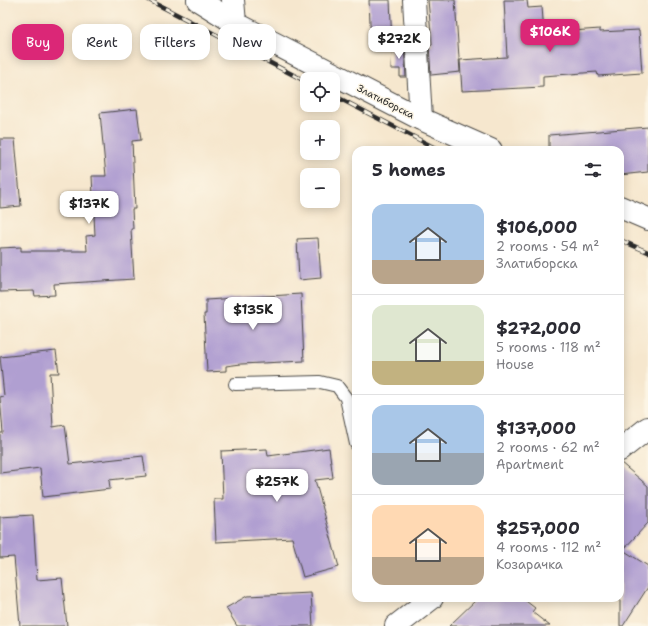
<!DOCTYPE html>
<html lang="en">
<head>
<meta charset="utf-8">
<style>
	:root { --surface:#fff; --page:#f2f2f3; --text:#2b2b33; --muted:#7c7c81; --line:#e1e1e2; --accent:#db2777 }
	body { margin:0; font-family:"Shantell Sans",sans-serif; background:var(--page); color:var(--text); height:100vh; display:flex; flex-direction:column; font-size:15px; white-space:nowrap }
	* { box-sizing:border-box; margin:0 }
	p { font-size:13px; color:var(--muted) }
	.icon { flex:none; width:22px; height:22px; fill:none; stroke:currentColor; stroke-width:2; stroke-linecap:round; stroke-linejoin:round }
	.map { position:relative; flex:1; overflow:hidden }
	.drawer { position:absolute; left:352px; top:146px; width:272px; height:456px; display:flex; flex-direction:column; background:var(--surface); border-radius:12px; box-shadow:0 2px 10px #0003 }
	.drawer>* { flex:none }
	.top-card { position:absolute; left:12px; top:24px; width:280px; height:36px; display:flex; gap:8px }
	.tools { position:absolute; left:300px; top:72px; display:grid; gap:8px }
	.tools a { display:grid; place-items:center; width:40px; height:40px; border-radius:8px; background:var(--surface); box-shadow:0 2px 10px #0003; font-size:20px }
	.price { position:absolute; translate:-50% -34px; padding:0 9px; border-radius:8px; background:#fff; color:#222; font-size:13px; line-height:26px; filter:drop-shadow(0 1px 2px #0008) }
	.price::after { content:''; position:absolute; left:50%; top:24px; width:12px; height:9px; margin-left:-6px; background:inherit; clip-path:polygon(0 0,100% 0,50% 100%) }
	.price.current { background:var(--accent); color:#fff }
	ul { padding:0; list-style:none }
	li { display:flex; align-items:center; gap:12px; height:100px; padding:0 20px }
	li+li { border-top:1px solid var(--line) }
	li span { display:grid; place-items:center; flex:none; width:112px; height:80px; border-radius:12px; color:#555 }
	li>.icon { margin-inline-start:auto }
	span .icon { width:48px; height:48px; fill:#fffc; stroke-width:1 }
	li b { font-size:17px }
	h2 { display:flex; justify-content:space-between; align-items:center; height:48px; padding:0 20px; font-size:17px }
	.chip { padding:0 14px; border-radius:12px; background:var(--surface); box-shadow:0 2px 10px #0003; font-size:14px; line-height:36px }
	.chip.current { background:var(--accent); color:#fff }
	.map>svg:first-child { display:block }
	.building { fill:#b09fd1 }
	.lines { fill:none; stroke-linecap:round; stroke-linejoin:round }
	.lane-casing { stroke:#494743; stroke-width:14 }
	.street-casing { stroke:#494743; stroke-width:24 }
	.lane { stroke:#fff; stroke-width:12 }
	.street { stroke:#fff; stroke-width:22 }
	.rail-casing { stroke:#2b2b2b; stroke-width:4.5 }
	.rail { stroke:#fcf5e5; stroke-width:3; stroke-dasharray:9; stroke-linecap:butt }
	.labels { text-anchor:middle; stroke-width:3; stroke-linejoin:round; paint-order:stroke }
	.street-label { font-size:10px; fill:#2b2b2b; stroke:#fcf5e5 }
</style>
</head>
<body>
<div class="map">
<svg width="648" height="626" viewBox="0 0 648 626">
	<rect width="100%" height="100%" fill="#fcf5e5"/>
	<filter id="ink" filterUnits="userSpaceOnUse"><feTurbulence type="fractalNoise" baseFrequency=".025" numOctaves="2"/><feDisplacementMap in="SourceGraphic" scale="8" xChannelSelector="R" yChannelSelector="G"/><feConvolveMatrix kernelMatrix="1 2 1 2 8 2 1 2 1" color-interpolation-filters="sRGB"/></filter>
	<filter id="wash" filterUnits="userSpaceOnUse"><feTurbulence type="fractalNoise" baseFrequency=".012" numOctaves="4" result="noise"/><feDisplacementMap in="SourceGraphic" scale="16" xChannelSelector="R" yChannelSelector="G"/><feGaussianBlur stdDeviation="0.9" result="paint"/><feColorMatrix in="noise" values="0 0 0 0 0 0 0 0 0 0 0 0 0 0 0 0 0 1.4 0 .05"/><feComposite in="paint" operator="in"/></filter>
	<g filter="url(#wash)">
		<rect width="100%" height="100%" fill="#f6e7ce"/>
		<g id="blocks">
			<!-- building -->
			<g class="building">
				<path d="M369,0H390L392,44L371,45Z"/>
				<path d="M428,0H455L460,72L431,75L429,45H432Z"/>
				<path d="M504,0H527L528,8L542,7L544,33L600,29V32L639,30L642,73L598,76L597,72L543,76V87L462,91L460,60L507,57Z"/>
				<path d="M392,46H404L406,77H400V69H391Z"/>
				<path d="M137,109L141,140L132,141L135,209H132L133,229H131L134,279L54,284L55,295L35,296L34,291L0,292V248L21,247V251H87L86,236L95,235L92,176H106L100,113Z"/>
				<path d="M648,127V172L620,175V150H549V135Z"/>
				<path d="M0,139H15L21,206L0,208Z"/>
				<path d="M318,238L321,278L299,280L297,239Z"/>
				<path d="M301,294L304,361L241,364L226,366V371L207,372L204,314H206V300Z"/>
				<path d="M56,351L59,373H50L53,427L65,425L70,464L143,456L146,476L109,480L110,489L43,497L40,468L0,473V433H3L0,397L4,396L0,357Z"/>
				<path d="M329,448L333,478L315,480L339,567L303,577L292,538L216,542L214,499H223L221,451L267,449L268,456Z"/>
				<path d="M620,462L648,486V523L623,550L648,566V587L623,626H620Z"/>
				<path d="M33,515L37,580L62,578L67,626H20L14,557L0,558V517Z"/>
				<path d="M311,593L313,626H237L226,608L247,596Z"/>
				<path d="M478,598H522L535,608L532,612L550,626H449Z"/>
			</g>
		</g>
	</g>
	<g filter="url(#ink)">
		<use href="#blocks" fill-opacity="0" stroke="#494743" stroke-width="1"/>
		<g class="lines">
			<!-- lane casing -->
			<g class="lane-casing">
				<path id="lane" d="M235,384L320,382L337,386L346,398L356,444"/>
			</g>
			<!-- street casing -->
			<g class="street-casing">
				<g id="street">
					<path d="M198,0L235,23L421,119L491,150"/>
					<path d="M233,0L235,23"/>
					<path d="M414,0L421,119"/>
					<path d="M620,207L648,219"/>
					<path d="M620,450L648,428"/>
					<path d="M396,626L432,598"/>
				</g>
			</g>
			<!-- lane -->
			<use href="#lane" class="lane"/>
			<!-- street -->
			<use href="#street" class="street"/>
			<!-- rail casing -->
			<g class="rail-casing">
				<g id="rail">
					<path d="M149,0L307,82"/>
					<path d="M333,95L439,150"/>
					<path d="M620,240L648,252"/>
				</g>
			</g>
			<!-- rail -->
			<use href="#rail" class="rail"/>
		</g>
	</g>
	<g class="labels">
		<!-- street labels -->
		<g class="street-label">
			<text transform="translate(386 101) rotate(27)" y="4">Златиборска</text>
		</g>
	</g>
</svg>
<div class="tools">
<a><svg class="icon" aria-label="locate" viewBox="0 0 24 24"><circle cx="12" cy="12" r="6"/><path d="M12 2v4M12 18v4M2 12h4M18 12h4"/></svg></a>
<a>+</a>
<a>−</a>
</div>
<b class="price current" style="left:550px;top:53px">$106K</b>
<b class="price" style="left:399px;top:60px">$272K</b>
<b class="price" style="left:89px;top:225px">$137K</b>
<b class="price" style="left:253px;top:331px">$135K</b>
<b class="price" style="left:277px;top:503px">$257K</b>
<div class="top-card">
<a class="chip current">Buy</a>
<a class="chip">Rent</a>
<a class="chip">Filters</a>
<a class="chip">New</a>
</div>
<section class="drawer">
<h2>5 homes<svg class="icon" aria-label="filters" viewBox="0 0 24 24"><path d="M4 7h16M4 17h16"/><circle cx="9" cy="7" r="2"/><circle cx="15" cy="17" r="2"/></svg></h2>
<ul>
<li><span style="background:linear-gradient(#a9c7e8 70%,#b9a48a 0)"><svg class="icon" aria-label="home" viewBox="0 0 24 24"><path d="M3 11l9-7 9 7M6 9v11h12V9"/></svg></span><div><b>$106,000</b><p>2 rooms · 54 m²</p><p>Златиборска</p></div></li>
<li><span style="background:linear-gradient(#dfe7d0 70%,#c2b280 0)"><svg class="icon" aria-label="home" viewBox="0 0 24 24"><path d="M3 11l9-7 9 7M6 9v11h12V9"/></svg></span><div><b>$272,000</b><p>5 rooms · 118 m²</p><p>House</p></div></li>
<li><span style="background:linear-gradient(#a9c7e8 60%,#9aa5b1 0)"><svg class="icon" aria-label="home" viewBox="0 0 24 24"><path d="M3 11l9-7 9 7M6 9v11h12V9"/></svg></span><div><b>$137,000</b><p>2 rooms · 62 m²</p><p>Apartment</p></div></li>
<li><span style="background:linear-gradient(#ffd9b3 65%,#b9a48a 0)"><svg class="icon" aria-label="home" viewBox="0 0 24 24"><path d="M3 11l9-7 9 7M6 9v11h12V9"/></svg></span><div><b>$257,000</b><p>4 rooms · 112 m²</p><p>Козарачка</p></div></li>
</ul>
</section>
</div>
</body>
</html>
